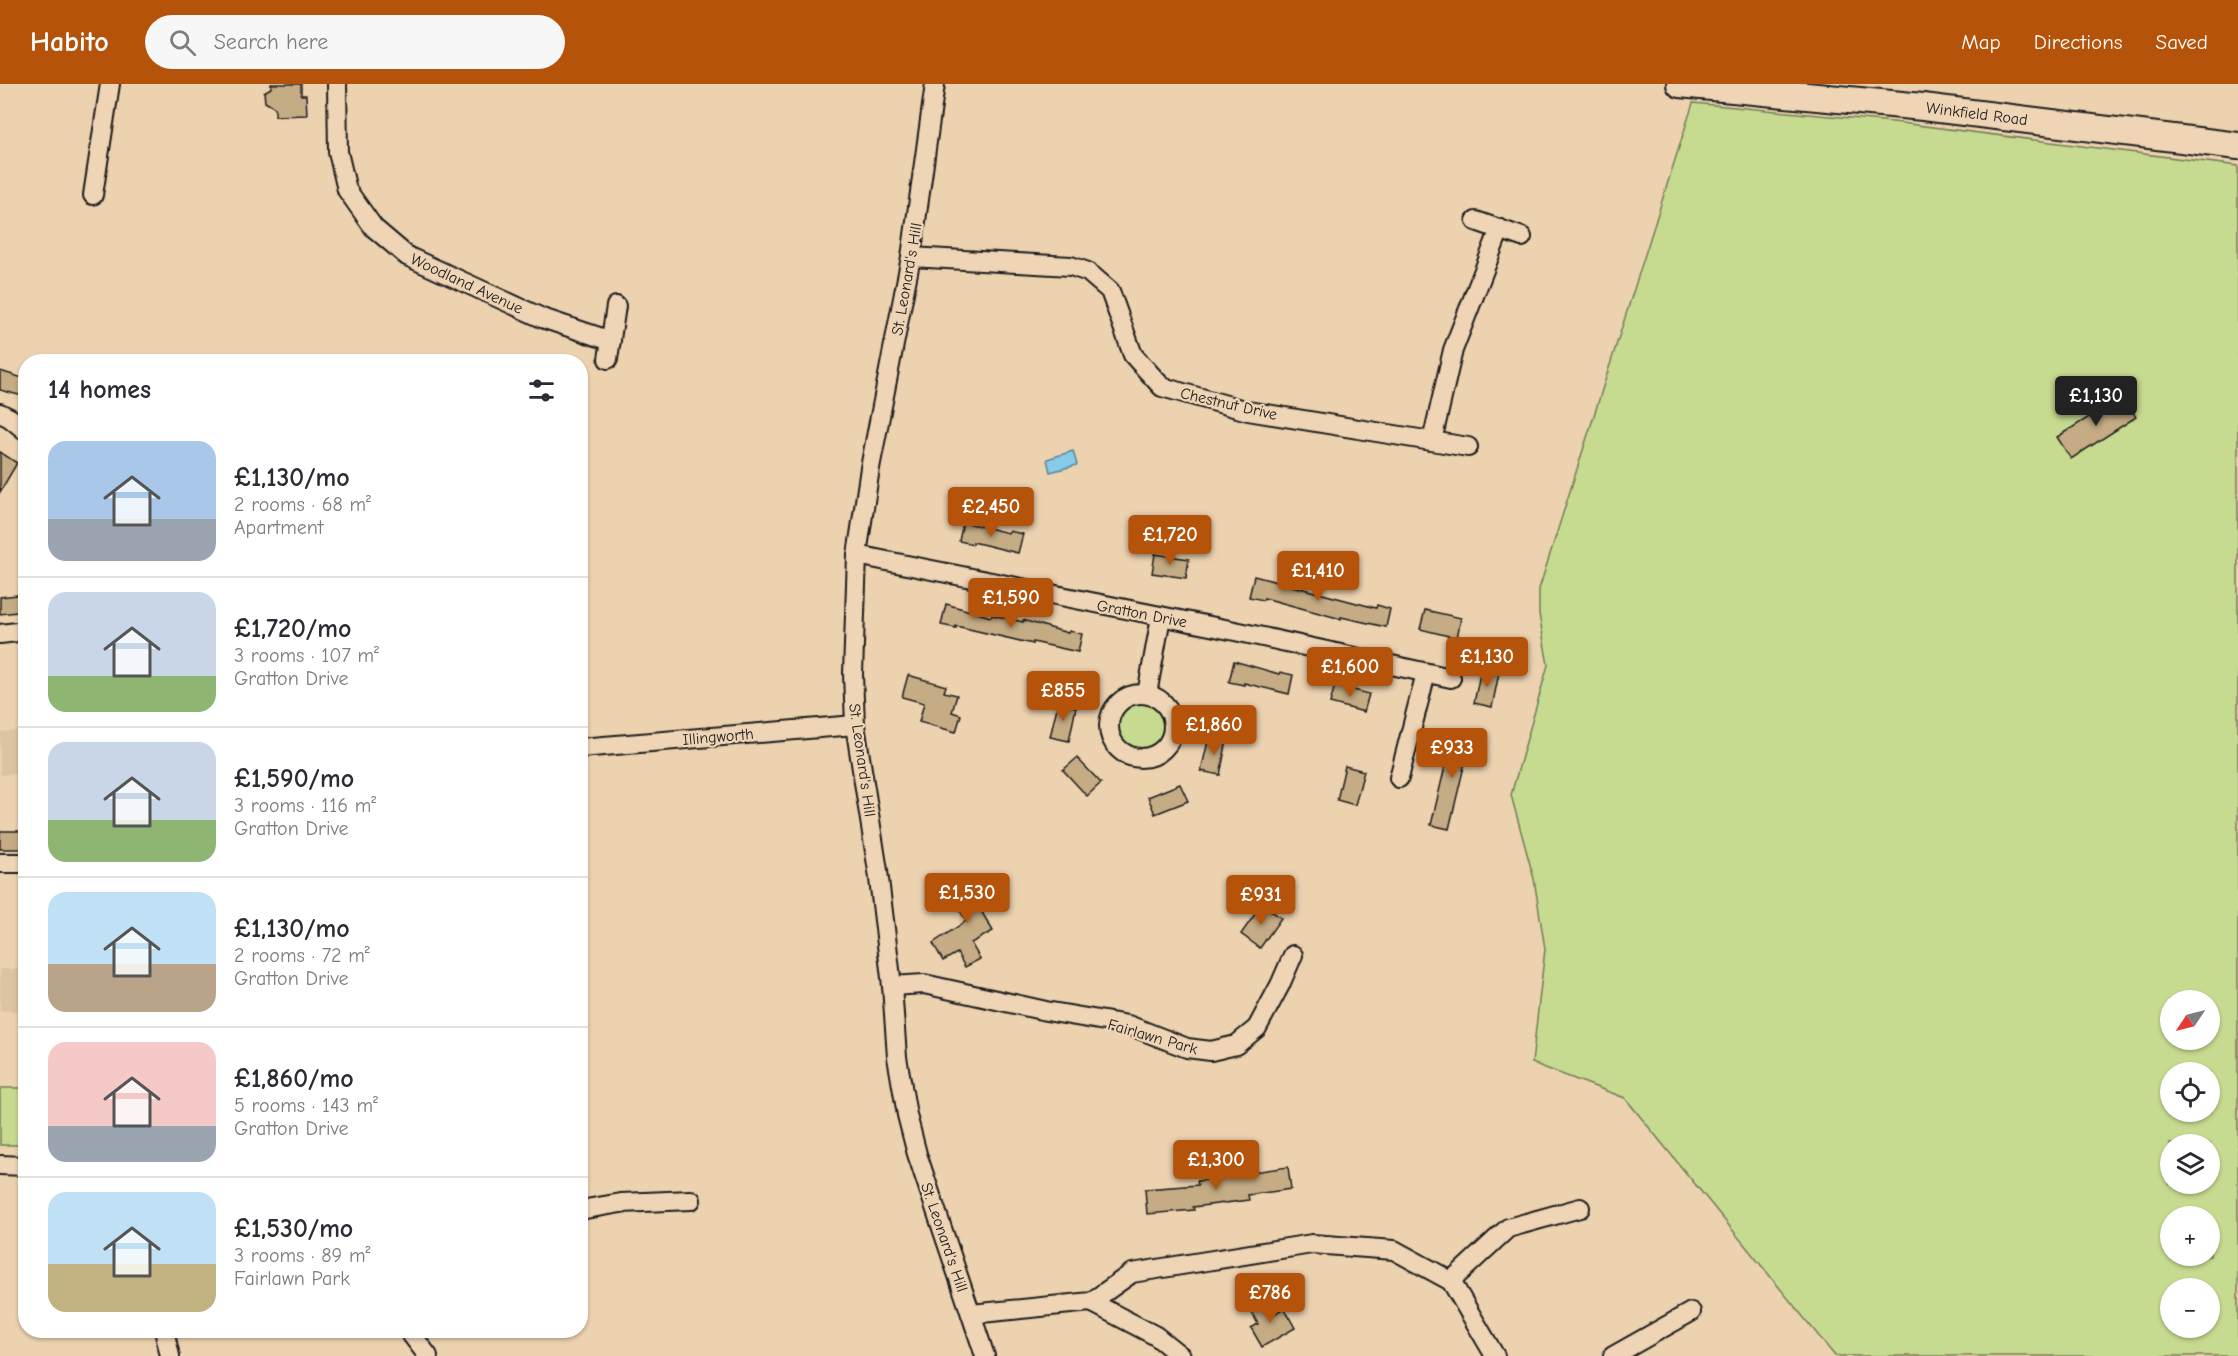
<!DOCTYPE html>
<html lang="en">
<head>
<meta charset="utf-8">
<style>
	:root { --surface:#fff; --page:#f7f7f7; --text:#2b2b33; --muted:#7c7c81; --line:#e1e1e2; --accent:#b45309 }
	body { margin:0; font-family:"Comic Neue",sans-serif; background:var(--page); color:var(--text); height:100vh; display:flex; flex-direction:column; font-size:22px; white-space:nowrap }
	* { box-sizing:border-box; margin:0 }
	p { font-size:20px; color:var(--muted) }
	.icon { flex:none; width:33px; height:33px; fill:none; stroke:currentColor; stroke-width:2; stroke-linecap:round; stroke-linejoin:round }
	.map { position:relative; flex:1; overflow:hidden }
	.details { position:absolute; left:18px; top:270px; width:570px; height:984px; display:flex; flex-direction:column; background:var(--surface); border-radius:24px; box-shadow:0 2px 4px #0004 }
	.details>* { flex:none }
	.needle { width:39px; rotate:235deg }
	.fabs { position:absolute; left:2160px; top:906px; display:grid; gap:12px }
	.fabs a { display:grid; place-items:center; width:60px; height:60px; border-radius:50%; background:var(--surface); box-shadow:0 2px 4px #0004; font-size:30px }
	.price { position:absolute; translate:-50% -51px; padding:0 14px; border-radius:6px; background:var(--accent); color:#fff; font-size:20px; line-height:39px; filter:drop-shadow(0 2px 3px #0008) }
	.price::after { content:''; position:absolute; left:50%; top:36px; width:18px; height:14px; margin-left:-9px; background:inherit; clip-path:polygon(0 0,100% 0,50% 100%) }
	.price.active { background:#222; color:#fff }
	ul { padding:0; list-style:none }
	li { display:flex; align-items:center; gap:18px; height:150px; padding:0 30px }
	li+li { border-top:2px solid var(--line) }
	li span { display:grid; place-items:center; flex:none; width:168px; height:120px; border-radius:18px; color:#555 }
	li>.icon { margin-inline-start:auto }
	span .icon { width:72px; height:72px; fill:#fffc; stroke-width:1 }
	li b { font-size:26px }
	h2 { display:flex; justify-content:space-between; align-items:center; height:72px; padding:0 30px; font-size:26px }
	header { display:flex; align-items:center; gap:36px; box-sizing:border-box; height:84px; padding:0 30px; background:var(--accent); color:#fff }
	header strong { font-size:28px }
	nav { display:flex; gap:33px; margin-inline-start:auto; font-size:21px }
	.search { width:420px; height:54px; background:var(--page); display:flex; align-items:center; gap:15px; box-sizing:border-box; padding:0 21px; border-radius:33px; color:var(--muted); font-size:22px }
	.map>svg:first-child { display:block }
	.built { fill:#ddc4a0 }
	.green { fill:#c6db90; stroke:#717c56; stroke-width:1.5; fill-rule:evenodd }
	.water { fill:#86cbe8; stroke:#5c8596; stroke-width:1.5 }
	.building { fill:#c5ac85; stroke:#1c1c1c; stroke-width:1.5 }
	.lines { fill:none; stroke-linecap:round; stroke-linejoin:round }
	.minor-casing { stroke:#1c1c1c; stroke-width:22 }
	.secondary-casing { stroke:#1c1c1c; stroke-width:30 }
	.minor { stroke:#efd4b6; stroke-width:18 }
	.secondary { stroke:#efd4b6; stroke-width:26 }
	.labels { text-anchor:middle; stroke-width:4.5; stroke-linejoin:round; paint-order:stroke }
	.street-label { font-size:16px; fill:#1c1c1c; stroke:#efd4b6 }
</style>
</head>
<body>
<header>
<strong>Habito</strong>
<div class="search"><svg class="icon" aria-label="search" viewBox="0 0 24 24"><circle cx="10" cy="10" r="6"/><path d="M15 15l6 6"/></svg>Search here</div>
<nav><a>Map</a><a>Directions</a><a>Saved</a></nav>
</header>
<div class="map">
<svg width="2238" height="1272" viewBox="0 0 2238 1272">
	<rect width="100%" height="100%" fill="#edd2b0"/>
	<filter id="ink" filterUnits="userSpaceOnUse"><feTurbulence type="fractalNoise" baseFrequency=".0167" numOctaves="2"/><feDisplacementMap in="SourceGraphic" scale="12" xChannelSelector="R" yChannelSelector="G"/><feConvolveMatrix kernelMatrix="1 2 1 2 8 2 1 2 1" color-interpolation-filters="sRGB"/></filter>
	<g filter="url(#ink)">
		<!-- built -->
		<g class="built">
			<path d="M25,646V689L0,691V648Z"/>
			<rect x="0" y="885" width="25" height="42"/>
		</g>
		<!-- green -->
		<g class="green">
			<path d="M1693,19L1893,38L2238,82V1272H1835L1625,1014L1532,979L1545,865L1534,795L1511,711L1548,581L1539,530V505ZM2170,916H2210V956H2170ZM2170,988H2210V1028H2170ZM2170,1060H2210V1100H2170ZM2170,1132H2210V1172H2170ZM2170,1204H2210V1244H2170Z"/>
			<circle cx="1141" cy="642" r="25"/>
			<rect x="0" y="1004" width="25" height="57"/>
		</g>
		<!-- water -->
		<path class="water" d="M1073,367L1077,381L1050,388L1047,375Z"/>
		<!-- building -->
		<g class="building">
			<path d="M271,0H301V11H306L307,31L275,32V24L265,18L264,8L271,4Z"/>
			<path d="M0,287L26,295V313L0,306Z"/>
			<path d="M2123,312L2136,333L2071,375L2057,353Z"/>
			<path d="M0,368L17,379L0,408Z"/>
			<path d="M963,438L1008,449L1009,447L1023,450L1018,469L973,458V460L959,457Z"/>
			<path d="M1155,470L1189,475L1186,494L1152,489Z"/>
			<path d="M1254,492L1376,524L1377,521L1390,525L1386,543L1341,533V535L1264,514L1263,516L1249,513Z"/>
			<path d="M26,510V527L0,530V513Z"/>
			<path d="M946,520L991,533L992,531L1023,538V536L1068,549L1069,547L1082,550L1078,568L1033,558V560L956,542V544L941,541Z"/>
			<path d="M1425,526L1461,534L1457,554L1420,545Z"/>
			<path d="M1234,577L1279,590L1280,588L1293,591L1289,610L1244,599V601L1229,598Z"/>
			<path d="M1481,585L1499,589L1492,623L1474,619Z"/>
			<path d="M908,591L946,602L944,608L957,611L952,628L961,631L956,648L919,638L924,619L902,613Z"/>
			<path d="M1335,601L1369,610L1364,628L1330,619Z"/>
			<path d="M1058,619L1076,623L1069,657L1050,653Z"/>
			<path d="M1454,645L1472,649L1449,745L1431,741Z"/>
			<path d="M1209,653L1227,656L1220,691L1201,687Z"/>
			<path d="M1077,674L1101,699L1087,712L1063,686Z"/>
			<path d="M1345,682L1364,687L1355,721L1337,716Z"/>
			<path d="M1180,700L1188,717L1155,730L1148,713Z"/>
			<rect x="0" y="747" width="26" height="18"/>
			<path d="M986,794L995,810L977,820L993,847L971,859L980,875L965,883L957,869L943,877L933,859L966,837L952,812L960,808L957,803L970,796L974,802Z"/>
			<path d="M1262,820L1281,834L1260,864L1241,850Z"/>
			<path d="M1288,1083L1291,1105L1248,1111L1249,1116L1193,1123L1194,1126L1147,1130L1145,1105L1198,1101L1197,1097L1254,1090L1253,1088Z"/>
			<path d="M1266,1217L1274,1230L1284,1224L1295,1244L1262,1263L1251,1244L1258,1240L1250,1226Z"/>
		</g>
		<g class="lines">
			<!-- minor casing -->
			<g class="minor-casing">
				<g id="minor">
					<path d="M337,0L338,68L347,106L374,144L407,172L542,234L611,257"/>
					<path d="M935,0L911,173L870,384L857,471L853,590L855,641L878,787L892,902L897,973L907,1031L917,1070L985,1272"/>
					<path d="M93,111L110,0"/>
					<path d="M1476,137L1522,153"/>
					<path d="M911,173L1071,182L1088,188L1110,207L1133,271L1162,303L1248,327L1468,363"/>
					<path d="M608,275L616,222"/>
					<path d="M0,329L10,334L26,347"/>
					<path d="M1432,357L1453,266L1500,145"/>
					<path d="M857,471L1235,547L1451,594"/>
					<path d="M0,550L26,547"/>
					<circle cx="1141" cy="642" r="32"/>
					<path d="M1147,610L1161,533"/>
					<path d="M580,664L855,641"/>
					<path d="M1399,694L1426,589"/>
					<path d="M0,779H26"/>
					<path d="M892,902L924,900L1046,927L1128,941L1187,964L1211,967L1236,961L1257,944L1280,901L1293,871"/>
					<path d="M0,1081L26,1082"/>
					<path d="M580,1126L621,1119L691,1116"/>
					<path d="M1451,1197L1508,1144L1580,1124"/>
					<path d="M1091,1218L1156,1252L1181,1272"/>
					<path d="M971,1230L1091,1218L1132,1189L1312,1160L1394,1166L1451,1197L1495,1272"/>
					<path d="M164,1246L170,1272"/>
					<path d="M408,1246L428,1272"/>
					<path d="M1613,1272L1691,1228"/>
				</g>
			</g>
			<!-- secondary casing -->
			<g class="secondary-casing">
				<path id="secondary" d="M1680,0L1923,23L2238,62"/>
			</g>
			<!-- minor -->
			<use href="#minor" class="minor"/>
			<!-- secondary -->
			<use href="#secondary" class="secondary"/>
		</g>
	</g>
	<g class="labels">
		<!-- street labels -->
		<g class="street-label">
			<text transform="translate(1977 29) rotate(7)" y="6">Winkfield Road</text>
			<text transform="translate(906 195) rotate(-80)" y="6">St. Leonard's Hill</text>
			<text transform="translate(467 199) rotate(25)" y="6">Woodland Avenue</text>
			<text transform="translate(1229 319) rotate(13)" y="6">Chestnut Drive</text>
			<text transform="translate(1142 529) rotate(11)" y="6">Gratton Drive</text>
			<text transform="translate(718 652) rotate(-5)" y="6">Illingworth</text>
			<text transform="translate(863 676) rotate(82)" y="6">St. Leonard's Hill</text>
			<text transform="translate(1153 952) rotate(16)" y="6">Fairlawn Park</text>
			<text transform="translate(945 1153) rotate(71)" y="6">St. Leonard's Hill</text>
		</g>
	</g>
</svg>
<div class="fabs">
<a><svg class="needle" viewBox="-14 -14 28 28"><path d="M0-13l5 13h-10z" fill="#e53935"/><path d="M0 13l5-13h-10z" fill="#7c7c81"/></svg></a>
<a><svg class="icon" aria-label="locate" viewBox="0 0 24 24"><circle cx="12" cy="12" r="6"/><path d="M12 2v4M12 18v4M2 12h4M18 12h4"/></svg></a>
<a><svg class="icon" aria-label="layers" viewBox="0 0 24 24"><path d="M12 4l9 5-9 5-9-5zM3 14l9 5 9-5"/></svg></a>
<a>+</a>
<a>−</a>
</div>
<b class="price active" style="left:2096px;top:343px">£1,130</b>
<b class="price" style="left:991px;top:454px">£2,450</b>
<b class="price" style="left:1170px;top:482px">£1,720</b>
<b class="price" style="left:1318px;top:518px">£1,410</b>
<b class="price" style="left:1011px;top:545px">£1,590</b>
<b class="price" style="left:1487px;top:604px">£1,130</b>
<b class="price" style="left:1350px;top:614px">£1,600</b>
<b class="price" style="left:1063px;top:638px">£855</b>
<b class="price" style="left:1214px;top:672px">£1,860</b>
<b class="price" style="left:1452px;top:695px">£933</b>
<b class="price" style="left:967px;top:840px">£1,530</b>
<b class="price" style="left:1261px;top:842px">£931</b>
<b class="price" style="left:1216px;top:1107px">£1,300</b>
<b class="price" style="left:1270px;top:1240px">£786</b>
<section class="details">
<h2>14 homes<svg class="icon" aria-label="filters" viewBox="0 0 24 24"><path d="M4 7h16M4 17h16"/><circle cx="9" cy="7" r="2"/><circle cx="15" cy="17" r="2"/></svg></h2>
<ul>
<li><span style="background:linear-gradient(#a9c7e8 65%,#9aa5b1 0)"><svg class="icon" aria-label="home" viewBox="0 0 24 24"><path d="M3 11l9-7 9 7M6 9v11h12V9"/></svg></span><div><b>£1,130/mo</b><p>2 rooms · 68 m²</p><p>Apartment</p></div></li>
<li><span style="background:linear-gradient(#c9d6e8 70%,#8fb573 0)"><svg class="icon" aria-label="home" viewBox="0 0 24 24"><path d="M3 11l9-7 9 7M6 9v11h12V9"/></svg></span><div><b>£1,720/mo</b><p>3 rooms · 107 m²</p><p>Gratton Drive</p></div></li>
<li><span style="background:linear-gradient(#c9d6e8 65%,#8fb573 0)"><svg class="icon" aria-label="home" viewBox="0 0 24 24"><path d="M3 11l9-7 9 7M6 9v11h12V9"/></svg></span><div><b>£1,590/mo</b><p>3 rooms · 116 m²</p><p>Gratton Drive</p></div></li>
<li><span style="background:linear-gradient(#bfe0f5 60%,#b9a48a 0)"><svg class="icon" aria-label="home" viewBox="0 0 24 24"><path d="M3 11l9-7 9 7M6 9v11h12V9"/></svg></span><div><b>£1,130/mo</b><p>2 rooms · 72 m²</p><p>Gratton Drive</p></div></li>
<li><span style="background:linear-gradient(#f6c9c9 70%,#9aa5b1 0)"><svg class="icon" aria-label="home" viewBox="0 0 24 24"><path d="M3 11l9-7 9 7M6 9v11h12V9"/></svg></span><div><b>£1,860/mo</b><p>5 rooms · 143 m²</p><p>Gratton Drive</p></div></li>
<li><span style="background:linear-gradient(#bfe0f5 60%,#c2b280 0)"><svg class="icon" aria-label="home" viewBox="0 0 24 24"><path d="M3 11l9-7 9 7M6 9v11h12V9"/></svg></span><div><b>£1,530/mo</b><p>3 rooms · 89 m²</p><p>Fairlawn Park</p></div></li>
</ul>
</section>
</div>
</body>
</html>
